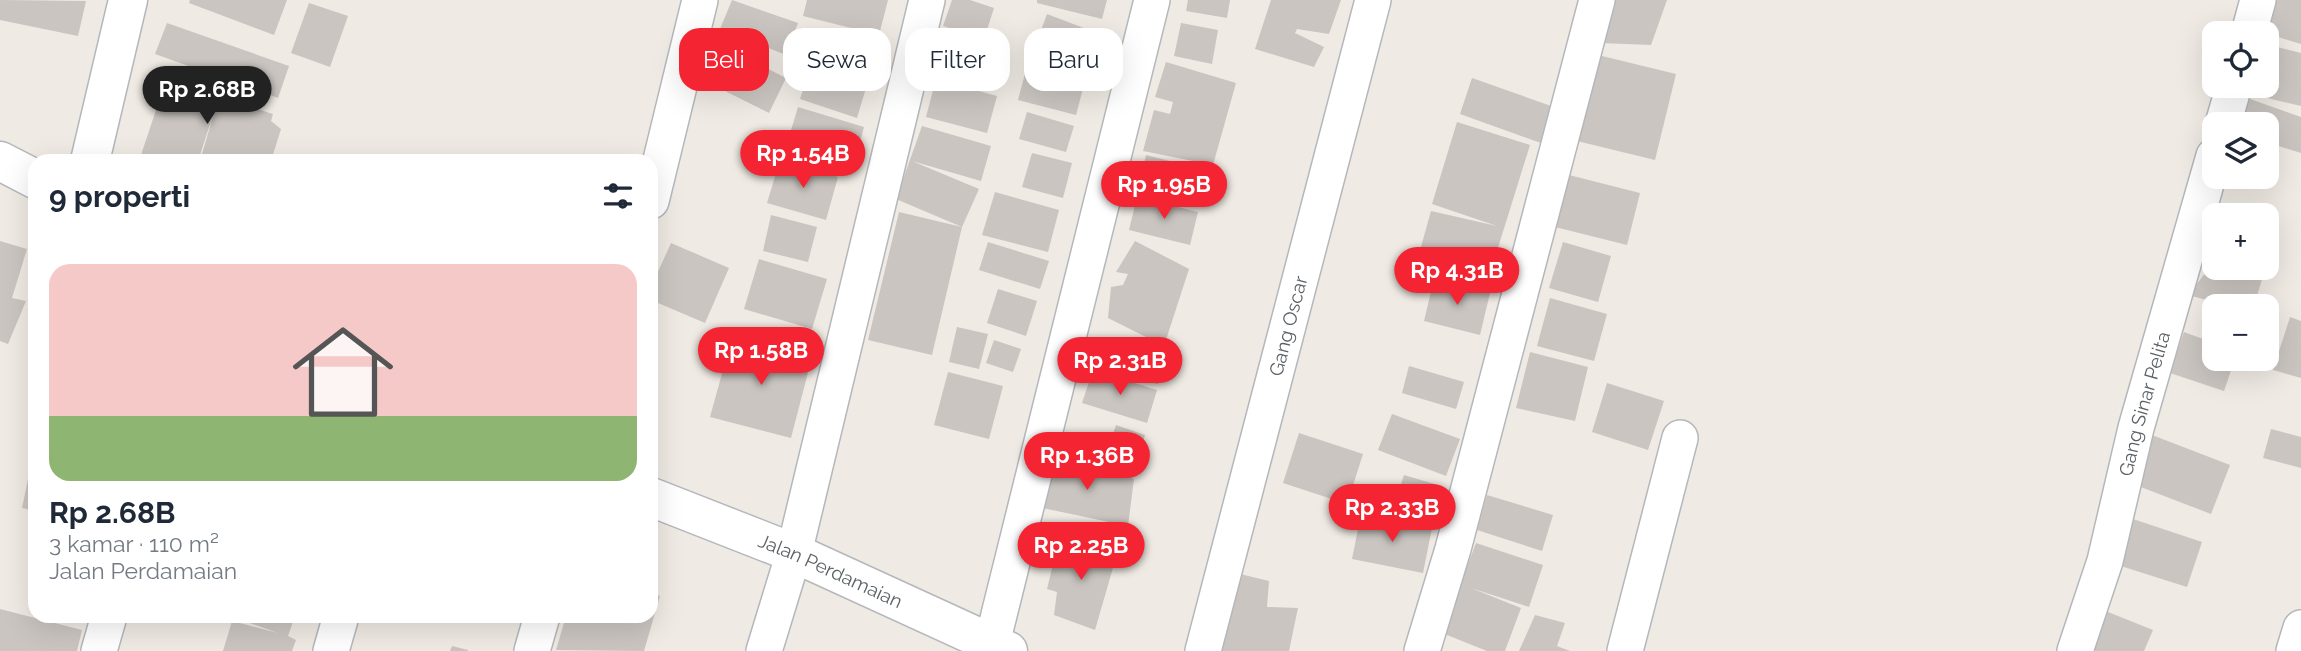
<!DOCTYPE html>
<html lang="id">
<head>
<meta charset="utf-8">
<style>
	:root { --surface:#fff; --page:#f2f2f3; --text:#1f2937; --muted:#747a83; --line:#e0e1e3; --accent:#f42432 }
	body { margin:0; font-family:Raleway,sans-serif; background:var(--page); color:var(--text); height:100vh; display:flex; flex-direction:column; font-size:26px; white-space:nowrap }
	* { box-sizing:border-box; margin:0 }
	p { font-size:23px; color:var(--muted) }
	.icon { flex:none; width:38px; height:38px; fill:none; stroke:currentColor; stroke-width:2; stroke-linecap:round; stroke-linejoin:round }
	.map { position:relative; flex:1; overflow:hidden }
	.side { position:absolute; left:28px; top:154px; width:630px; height:469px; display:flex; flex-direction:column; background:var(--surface); border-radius:21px; box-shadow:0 7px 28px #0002 }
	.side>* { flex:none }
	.hud { position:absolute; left:679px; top:28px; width:665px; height:63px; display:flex; gap:14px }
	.controls { position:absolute; left:2202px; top:21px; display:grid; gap:14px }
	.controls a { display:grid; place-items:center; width:77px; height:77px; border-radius:14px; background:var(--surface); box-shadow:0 7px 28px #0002; font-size:35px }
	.price { position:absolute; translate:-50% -60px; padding:0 16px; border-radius:24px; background:var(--accent); color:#fff; font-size:23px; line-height:46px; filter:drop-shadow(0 2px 4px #0008) }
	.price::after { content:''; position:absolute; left:50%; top:42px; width:21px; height:16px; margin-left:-10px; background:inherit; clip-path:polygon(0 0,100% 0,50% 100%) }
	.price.on { background:#222; color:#fff }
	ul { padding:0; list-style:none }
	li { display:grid; align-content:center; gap:14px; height:371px; padding:0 21px }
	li+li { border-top:2px solid var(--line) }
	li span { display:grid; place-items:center; height:217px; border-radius:21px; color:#555 }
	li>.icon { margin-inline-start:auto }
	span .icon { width:126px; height:126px; fill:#fffc; stroke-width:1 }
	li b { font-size:30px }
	h2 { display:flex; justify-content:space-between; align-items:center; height:84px; padding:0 21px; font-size:30px }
	.chip { padding:0 24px; border-radius:21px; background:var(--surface); box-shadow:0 7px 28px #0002; font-size:24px; line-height:63px }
	.chip.on { background:var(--accent); color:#fff }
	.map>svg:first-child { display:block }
	.building { fill:#cac5c0 }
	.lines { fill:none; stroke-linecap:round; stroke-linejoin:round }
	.minor-casing { stroke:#b4b7bb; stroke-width:38 }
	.tertiary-casing { stroke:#b4b7bb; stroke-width:41 }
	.minor { stroke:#fff; stroke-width:35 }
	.tertiary { stroke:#fff; stroke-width:38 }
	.labels { text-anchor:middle; stroke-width:6; stroke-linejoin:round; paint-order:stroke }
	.street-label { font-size:19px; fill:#5b6165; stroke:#fff }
</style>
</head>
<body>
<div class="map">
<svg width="2301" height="651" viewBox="0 0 2301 651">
	<rect width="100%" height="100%" fill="#efeae3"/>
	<!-- building -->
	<g class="building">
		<path d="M0,0L86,1L78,36L0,20Z"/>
		<path d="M190,0H287L274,35L189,3Z"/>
		<path d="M732,0L798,23L786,55L720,29Z"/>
		<path d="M807,0H888L879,35L803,16Z"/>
		<path d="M952,0H970L994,8L984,39L943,26Z"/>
		<path d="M1037,0H1107L1102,19L1037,3Z"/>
		<path d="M1188,0H1230L1227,18L1186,11Z"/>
		<path d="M1271,0H1341L1329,34L1297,29L1295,33L1324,47L1314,67L1255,49Z"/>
		<path d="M1616,0H1667L1651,45L1601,43Z"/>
		<path d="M2270,0H2301V44L2261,32Z"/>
		<path d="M309,3L348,16L330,67L291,53Z"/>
		<path d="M1047,14L1102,35L1088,72L1033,52Z"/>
		<path d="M167,23L289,66L278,98L155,54Z"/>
		<path d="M1181,23L1218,30L1212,64L1174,56Z"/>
		<path d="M842,34L891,50L882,76L833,61Z"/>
		<path d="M945,38L1005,53L997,83L938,68Z"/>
		<path d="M2266,44L2301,53V106L2246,93L2248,86H2266Z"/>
		<path d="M729,49L786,78L769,113L711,84Z"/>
		<path d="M1598,55L1676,74L1655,160L1577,141Z"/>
		<path d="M1166,62L1236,83L1213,165L1143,151L1154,110L1170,114L1173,102L1155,97Z"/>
		<path d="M1027,66L1085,81L1076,115L1018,100Z"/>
		<path d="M809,70L866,88L857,118L800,99Z"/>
		<path d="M169,71L222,88L219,97L273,114L271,121L281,129L271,161H200L216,106L198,161H139Z"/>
		<path d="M1472,78L1554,107L1541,143L1460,114Z"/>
		<path d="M936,79L997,96L987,133L926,117Z"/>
		<path d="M2250,99L2301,117V153L2266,142V124H2241Z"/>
		<path d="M798,107L864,127L853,166L786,147Z"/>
		<path d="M1027,112L1074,126L1066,152L1019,139Z"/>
		<path d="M1457,122L1530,145L1488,280L1417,261L1431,211L1497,226L1432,204Z"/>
		<path d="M922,126L991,146L981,181L912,161L979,189L962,227L896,199Z"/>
		<path d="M1032,153L1072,163L1063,198L1022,187Z"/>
		<path d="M1146,155L1202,169L1193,207L1137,193Z"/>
		<path d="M780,160L838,177L826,220L767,203Z"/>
		<path d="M1565,174L1640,193L1627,245L1551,226Z"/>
		<path d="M995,192L1059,210L1048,252L982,235Z"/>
		<path d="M1137,197L1198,212L1190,245L1129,230Z"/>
		<path d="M899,212L962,227L932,355L868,340Z"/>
		<path d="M771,215L817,227L808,262L763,251Z"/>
		<path d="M0,241L27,249L12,298L26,301L8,344L0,341Z"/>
		<path d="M1135,241L1189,269L1164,346L1108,318L1111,287L1123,285L1128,274L1116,272Z"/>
		<path d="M988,242L1049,261L1040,289L979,270Z"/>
		<path d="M1563,242L1611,256L1598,302L1549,288Z"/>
		<path d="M671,243L729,268L705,323L651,300V287Z"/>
		<path d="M759,259L827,279L812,329L744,309Z"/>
		<path d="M2214,262V268H2234L2263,276L2254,306H2229L2188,295Z"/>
		<path d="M1434,279L1490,293L1480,335L1424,321Z"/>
		<path d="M998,289L1037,301L1026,336L987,323Z"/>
		<path d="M1550,298L1607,314L1594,361L1537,346Z"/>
		<path d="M2290,317L2301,321V378L2273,370Z"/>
		<path d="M957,327L988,334L979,369L949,362Z"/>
		<path d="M2184,332L2214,343V359H2235L2224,391L2170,373Z"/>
		<path d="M732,337L812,357L791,438L710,417Z"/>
		<path d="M1102,338L1166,352L1158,384L1094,370Z"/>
		<path d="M994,340L1021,349L1013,372L986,363Z"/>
		<path d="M1530,352L1588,367L1575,421L1516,408Z"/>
		<path d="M1409,366L1464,382L1456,409L1402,393Z"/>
		<path d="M1093,370L1157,390L1147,423L1082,403Z"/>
		<path d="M948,372L1003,386L989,439L934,425Z"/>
		<path d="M1607,383L1664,401L1648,450L1592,432Z"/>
		<path d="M1392,414L1460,439L1446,476L1378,450Z"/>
		<path d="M1116,425L1145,435L1133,472L1104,463Z"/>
		<path d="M2271,429L2301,437V468L2263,458Z"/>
		<path d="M1299,433L1363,454L1347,504L1283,483Z"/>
		<path d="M2152,435L2230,465L2211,514L2133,484Z"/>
		<path d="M1076,455L1134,479L1128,526L1033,506L1038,481L1052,475Z"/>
		<path d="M30,469L35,470V511L22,508Z"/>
		<path d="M1404,475L1441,486L1429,520L1393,509Z"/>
		<path d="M1487,495L1553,515L1542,551L1477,530Z"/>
		<path d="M1361,514L1432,528L1423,573L1352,559Z"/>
		<path d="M2121,515L2202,542L2187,587L2105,561Z"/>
		<path d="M1476,543L1543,565L1529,607L1471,588L1521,608L1505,651H1487L1442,633Z"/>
		<path d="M1058,544L1119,547L1095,630L1054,615L1057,592L1047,589Z"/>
		<path d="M1236,573L1269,581L1267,607L1298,608L1289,651H1217Z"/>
		<path d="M651,594L660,596L644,651L556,650L566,616H651Z"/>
		<path d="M0,609L82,630L77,651H0Z"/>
		<path d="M2103,610L2153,630L2144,651H2096L2088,648Z"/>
		<path d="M1535,615L1565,623L1557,646L1570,651H1519Z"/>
		<path d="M230,616H295L288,636L296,640L292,651H223L232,621L278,633Z"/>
		<path d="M452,646L468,650V651H450Z"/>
	</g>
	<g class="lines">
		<!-- minor casing -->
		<g class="minor-casing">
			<g id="minor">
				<path d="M2249,33L2258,0"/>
				<path d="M2223,124L2234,86"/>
				<path d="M651,201L700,0"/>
				<path d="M99,651L109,616"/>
				<path d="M331,651L341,616"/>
				<path d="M532,651L542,616"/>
				<path d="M764,651L794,553L927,0"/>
				<path d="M990,651L1152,0"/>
				<path id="s1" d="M1203,651L1373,0"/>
				<path d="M1422,651L1453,549L1597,0"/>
				<path d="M1625,651L1680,438"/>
				<path id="s2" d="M2075,651L2105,561L2136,428L2214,156"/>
				<path d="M2294,651L2301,628"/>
			</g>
		</g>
		<!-- tertiary casing -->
		<g class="tertiary-casing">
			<g id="tertiary">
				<path d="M0,161L35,179"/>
				<path d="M90,161L128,0"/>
				<path id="s3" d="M651,497L794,553L1008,651"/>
			</g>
		</g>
		<!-- minor -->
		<use href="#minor" class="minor"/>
		<!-- tertiary -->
		<use href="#tertiary" class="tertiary"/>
	</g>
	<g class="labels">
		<!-- street labels -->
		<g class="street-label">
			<text dy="7" stroke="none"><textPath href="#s1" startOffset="336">Gang Oscar</textPath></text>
			<text dy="7" stroke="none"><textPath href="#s2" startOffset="257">Gang Sinar Pelita</textPath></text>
			<text dy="7" stroke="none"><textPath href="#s3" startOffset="194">Jalan Perdamaian</textPath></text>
		</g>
	</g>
</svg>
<div class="controls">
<a><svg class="icon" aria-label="locate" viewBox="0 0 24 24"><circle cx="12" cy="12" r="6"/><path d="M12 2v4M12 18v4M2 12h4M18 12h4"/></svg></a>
<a><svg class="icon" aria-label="layers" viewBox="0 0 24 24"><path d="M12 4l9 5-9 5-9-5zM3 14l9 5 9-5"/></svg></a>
<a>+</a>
<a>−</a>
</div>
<b class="price on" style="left:207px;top:126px">Rp 2.68B</b>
<b class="price" style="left:803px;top:190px">Rp 1.54B</b>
<b class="price" style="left:1164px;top:221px">Rp 1.95B</b>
<b class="price" style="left:1457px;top:307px">Rp 4.31B</b>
<b class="price" style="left:761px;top:387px">Rp 1.58B</b>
<b class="price" style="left:1120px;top:397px">Rp 2.31B</b>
<b class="price" style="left:1087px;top:492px">Rp 1.36B</b>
<b class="price" style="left:1392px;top:544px">Rp 2.33B</b>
<b class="price" style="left:1081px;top:582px">Rp 2.25B</b>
<div class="hud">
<a class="chip on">Beli</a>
<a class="chip">Sewa</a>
<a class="chip">Filter</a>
<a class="chip">Baru</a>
</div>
<section class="side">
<h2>9 properti<svg class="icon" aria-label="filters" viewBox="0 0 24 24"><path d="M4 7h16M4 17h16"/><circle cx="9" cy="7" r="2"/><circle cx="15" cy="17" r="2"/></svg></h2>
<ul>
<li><span style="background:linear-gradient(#f6c9c9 70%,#8fb573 0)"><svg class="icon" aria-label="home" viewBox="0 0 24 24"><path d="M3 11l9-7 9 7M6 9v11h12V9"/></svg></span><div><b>Rp 2.68B</b><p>3 kamar · 110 m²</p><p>Jalan Perdamaian</p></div></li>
</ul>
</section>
</div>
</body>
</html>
